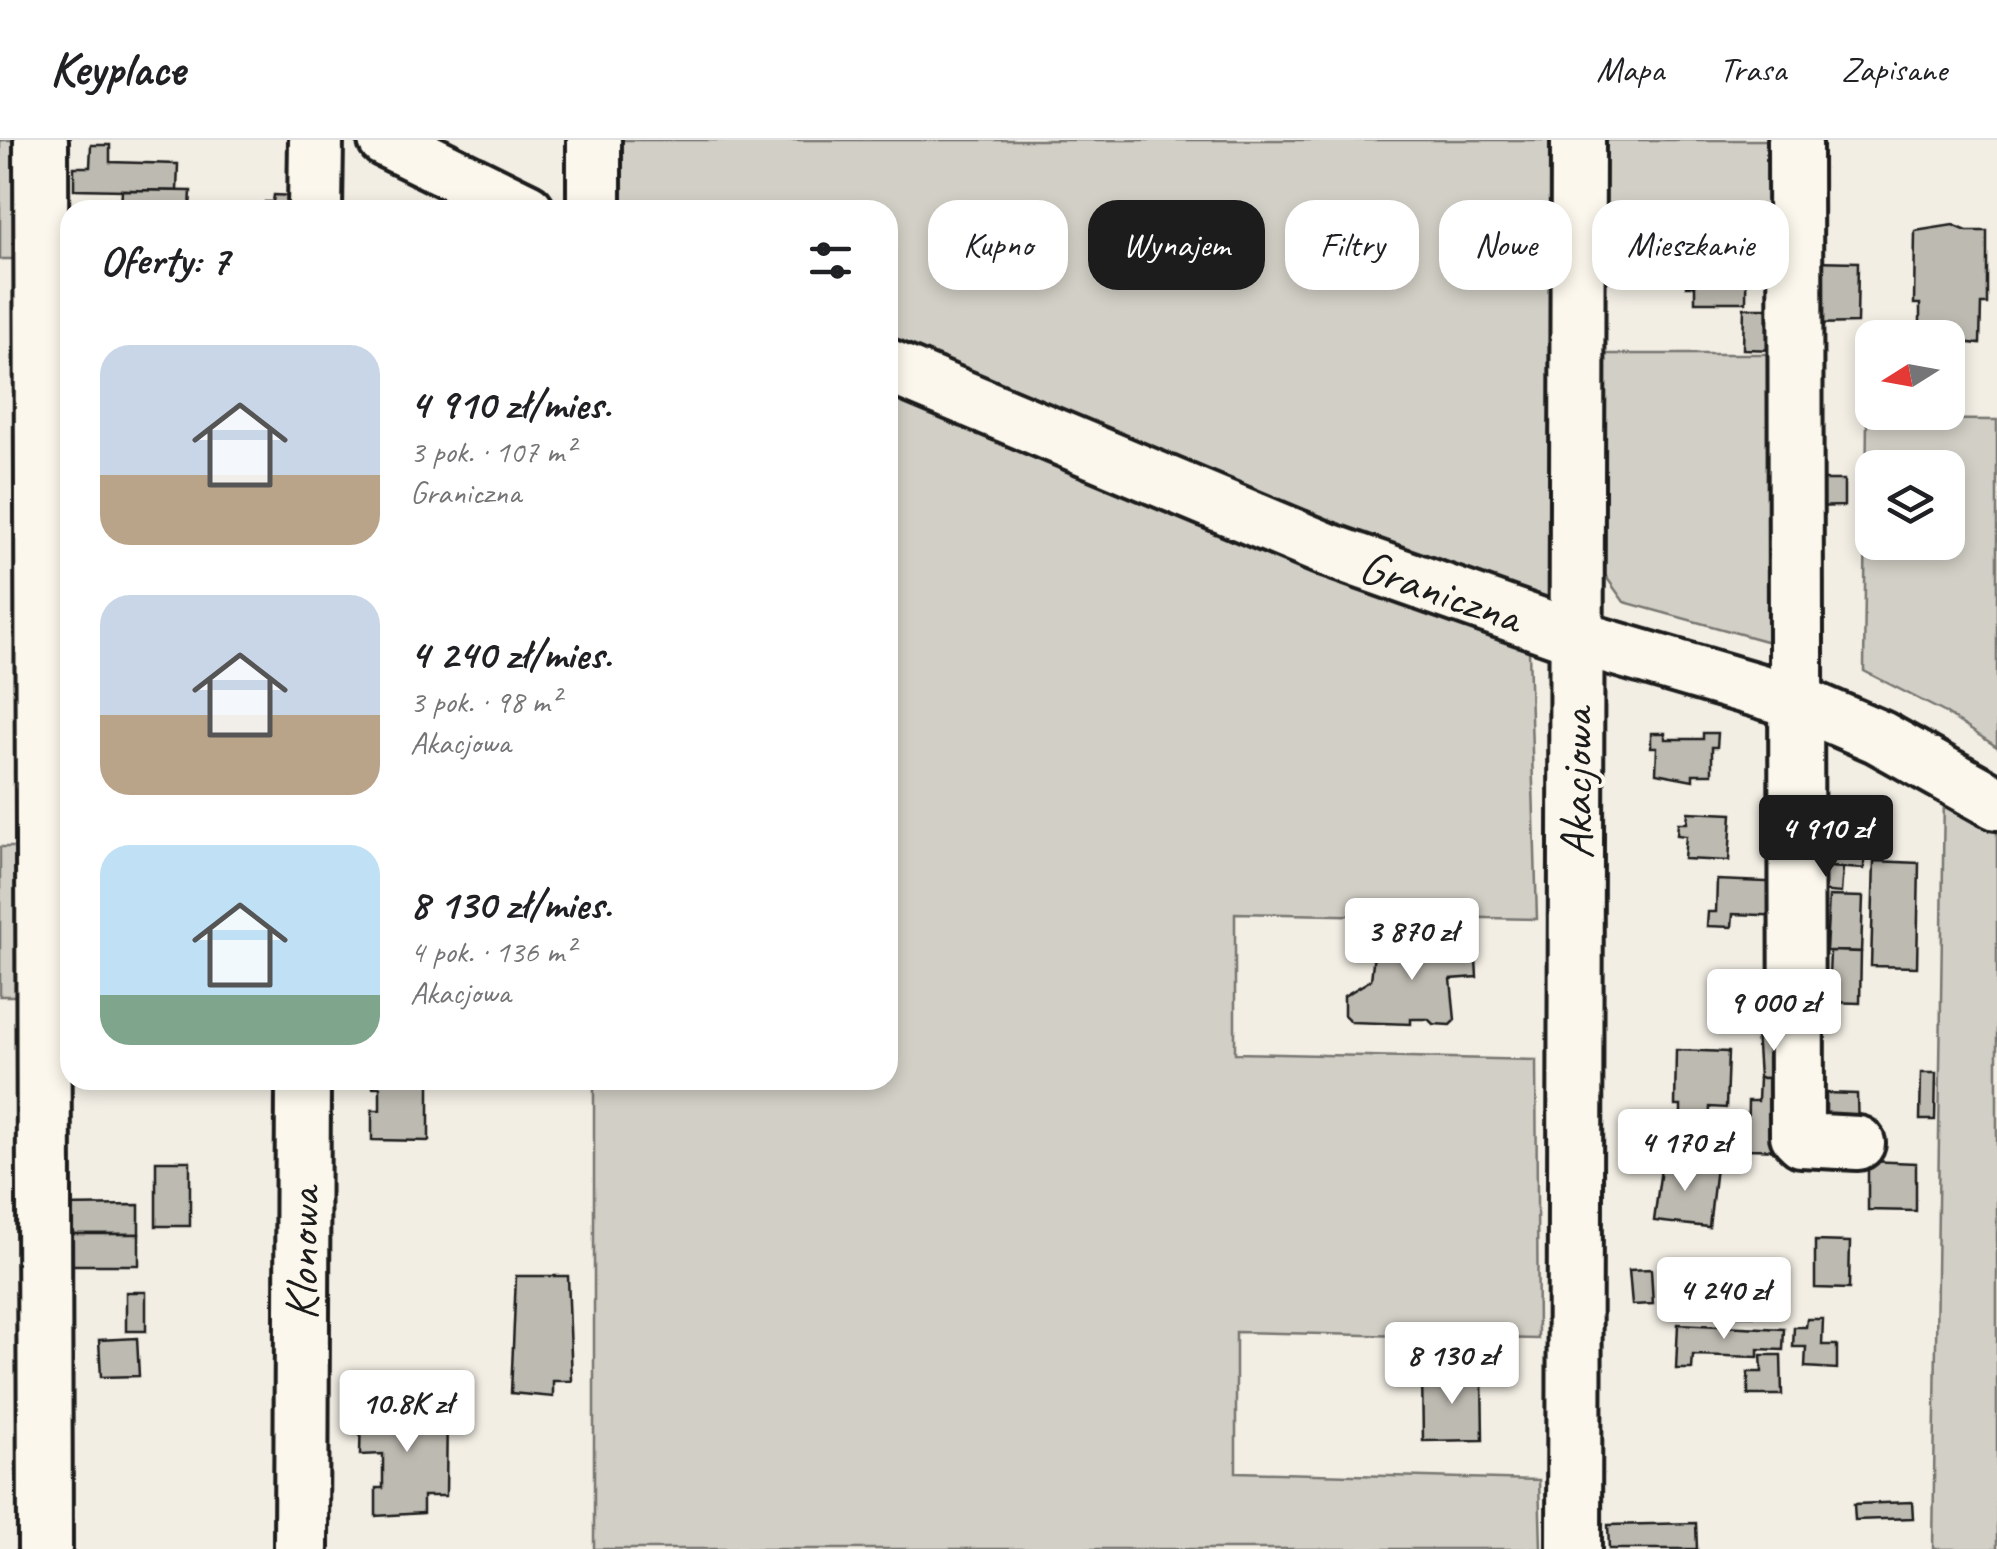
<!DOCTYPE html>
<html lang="pl">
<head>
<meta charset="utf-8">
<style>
	:root { --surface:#fff; --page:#f2f2f2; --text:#202124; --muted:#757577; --line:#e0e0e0; --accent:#1c1c1c }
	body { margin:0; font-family:Caveat,sans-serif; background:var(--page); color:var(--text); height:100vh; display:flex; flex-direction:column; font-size:38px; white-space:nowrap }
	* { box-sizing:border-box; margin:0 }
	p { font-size:32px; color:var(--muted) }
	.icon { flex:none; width:55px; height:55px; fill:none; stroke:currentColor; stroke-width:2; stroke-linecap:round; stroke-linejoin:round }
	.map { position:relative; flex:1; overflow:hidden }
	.side { position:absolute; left:60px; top:60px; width:838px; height:890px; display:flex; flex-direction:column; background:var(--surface); border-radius:30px; box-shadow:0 5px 15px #0003 }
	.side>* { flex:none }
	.guide { position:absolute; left:928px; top:60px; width:918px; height:90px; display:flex; gap:20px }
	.needle { width:65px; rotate:259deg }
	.tools { position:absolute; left:1855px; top:180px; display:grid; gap:20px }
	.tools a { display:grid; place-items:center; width:110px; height:110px; border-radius:20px; background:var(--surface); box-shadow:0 5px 15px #0003; font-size:50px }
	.price { position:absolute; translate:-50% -85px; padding:0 22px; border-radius:10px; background:#fff; color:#222; font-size:32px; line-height:65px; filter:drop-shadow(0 2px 5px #0008) }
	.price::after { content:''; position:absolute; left:50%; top:60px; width:30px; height:22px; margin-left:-15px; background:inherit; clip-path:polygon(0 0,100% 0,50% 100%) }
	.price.on { background:var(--accent); color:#fff }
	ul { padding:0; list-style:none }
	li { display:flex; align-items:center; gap:30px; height:250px; padding:0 40px }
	li span { display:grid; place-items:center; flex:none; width:280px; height:200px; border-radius:30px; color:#555 }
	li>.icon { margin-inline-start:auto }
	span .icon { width:120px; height:120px; fill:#fffc; stroke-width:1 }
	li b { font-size:42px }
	h2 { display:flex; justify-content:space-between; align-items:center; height:120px; padding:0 40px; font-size:42px }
	.pill { padding:0 35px; border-radius:30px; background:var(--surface); box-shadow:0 5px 15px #0003; font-size:35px; line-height:90px }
	.pill.on { background:var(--accent); color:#fff }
	header { display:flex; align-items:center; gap:60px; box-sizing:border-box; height:140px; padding:0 50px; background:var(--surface); border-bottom:2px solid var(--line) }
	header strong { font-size:48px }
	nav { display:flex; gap:55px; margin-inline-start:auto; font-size:35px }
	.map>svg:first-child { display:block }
	.green { fill:#d2cfc6; stroke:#777671; stroke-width:2.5; fill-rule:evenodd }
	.building { fill:#bdbab1; stroke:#1c1c1c; stroke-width:2.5 }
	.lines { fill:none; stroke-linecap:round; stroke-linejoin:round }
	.minor-casing { stroke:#1c1c1c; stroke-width:60 }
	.minor { stroke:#fbf7ec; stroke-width:52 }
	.labels { text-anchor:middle; stroke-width:8; stroke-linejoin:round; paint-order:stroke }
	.street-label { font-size:48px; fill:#1c1c1c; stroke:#fbf7ec }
</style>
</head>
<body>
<header>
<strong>Keyplace</strong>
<nav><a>Mapa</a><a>Trasa</a><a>Zapisane</a></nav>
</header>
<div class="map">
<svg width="1997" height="1409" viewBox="0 0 1997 1409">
	<rect width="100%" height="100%" fill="#f2eee4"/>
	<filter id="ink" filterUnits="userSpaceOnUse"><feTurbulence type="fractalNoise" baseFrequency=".01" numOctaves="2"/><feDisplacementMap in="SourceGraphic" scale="20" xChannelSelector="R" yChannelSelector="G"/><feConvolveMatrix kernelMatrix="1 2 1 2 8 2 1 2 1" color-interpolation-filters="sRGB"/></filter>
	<g filter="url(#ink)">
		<!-- green -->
		<g class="green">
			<path d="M0,0H26L25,119H0Z"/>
			<path d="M606,0H1557L1553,476L888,208V70H606Z"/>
			<path d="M1596,0H1788L1787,69L1595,71Z"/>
			<path d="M1595,214H1786L1784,506L1624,462L1597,424Z"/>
			<path d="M888,244L1529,510L1537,779L1235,773V913L1536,920L1538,1199L1236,1192V1332L1539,1340L1541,1409H594V940H888Z"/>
			<path d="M1867,279L1997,280V607L1942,571L1864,531ZM1872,328H1948V402H1872Z"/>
			<path d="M1944,653L1997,687V1409H1933Z"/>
			<path d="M0,707H31L32,856H0Z"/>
		</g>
		<!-- building -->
		<g class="building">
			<path d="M91,5H110V22L178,24L177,51L74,49V27H90Z"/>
			<path d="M122,50L191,51L190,70H121Z"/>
			<path d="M274,55L292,56V70H265V62H273Z"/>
			<path d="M1687,75H1747L1746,162H1695V146H1686Z"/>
			<path d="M1953,85L1967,91H1987V164H1981L1980,204L1920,198V164H1914L1915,91Z"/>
			<path d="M1813,121L1858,122L1857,183L1813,184Z"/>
			<path d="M1744,168H1777V210L1743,209Z"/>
			<path d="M1809,340H1844V366L1809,367Z"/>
			<path d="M1651,593H1665V599H1703V593H1718L1717,607H1712V634H1693V640L1656,633L1657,607H1651Z"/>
			<path d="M1833,661H1849L1848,674L1865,675L1864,729L1814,726L1818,673H1833Z"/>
			<path d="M1688,672L1732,674L1729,721L1684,719L1686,696L1677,695L1678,683H1687Z"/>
			<path d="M1874,721L1919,723L1917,827L1871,826Z"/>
			<path d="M1814,726L1843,728L1841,753L1805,750Z"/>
			<path d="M1717,740L1791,743L1790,776L1733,774L1732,787L1707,786L1708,772H1716Z"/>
			<path d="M1829,756L1863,757L1861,812L1826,811Z"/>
			<path d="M1381,799L1394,805L1434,806L1440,800L1475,801L1477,837L1451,839L1455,880L1450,885L1433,884L1428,879H1411V884L1351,882L1344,875V856L1371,840L1375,804Z"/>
			<path d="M1830,811L1861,812L1860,863L1828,862Z"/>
			<path d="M1731,834L1788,836L1786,870L1730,867Z"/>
			<path d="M1756,890H1790V938H1759Z"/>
			<path d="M1676,910L1728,912L1726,968L1710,967L1709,983L1681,982V966H1675Z"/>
			<path d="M1921,933H1936L1935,980H1920Z"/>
			<path d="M1759,938H1790L1788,1010L1747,1009L1748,961H1758Z"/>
			<path d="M373,940H429V1001L372,1000V970H380V947H373Z"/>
			<path d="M1826,953L1857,954L1858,993L1826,992Z"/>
			<rect x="156" y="1021" width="34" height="65"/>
			<path d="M1662,1021L1716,1027L1709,1087L1654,1081Z"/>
			<path d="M1868,1021L1916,1023V1071L1868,1070Z"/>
			<path d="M139,1065V1094H60L59,1066Z"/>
			<rect x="60" y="1094" width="79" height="31"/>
			<path d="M1815,1101L1850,1102L1849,1149L1815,1148Z"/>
			<path d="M1651,1129L1653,1164L1632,1165L1629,1130Z"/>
			<path d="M516,1136H568L572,1241H553V1257L511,1253Z"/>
			<path d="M1727,1139L1768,1141V1176L1726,1175Z"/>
			<rect x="126" y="1152" width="20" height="39"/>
			<path d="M1807,1179H1823L1822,1205H1837V1229L1805,1227L1806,1207H1793L1794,1187H1806Z"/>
			<path d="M1678,1184L1784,1189L1783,1210L1758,1209V1217L1693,1215L1692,1229H1676Z"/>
			<path d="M137,1198L139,1236L101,1237L99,1200Z"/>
			<path d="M1761,1215H1781L1782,1255H1748V1232H1762Z"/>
			<path d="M1422,1233H1482L1483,1300L1423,1301Z"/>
			<path d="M379,1267H447L446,1356H423V1373L376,1376V1348H383V1314L360,1315L361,1270Z"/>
			<path d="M1912,1362L1913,1378L1855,1380L1854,1364Z"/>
			<path d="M1696,1383L1697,1409H1609L1608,1385Z"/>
		</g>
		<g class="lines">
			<!-- minor casing -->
			<g class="minor-casing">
				<g id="minor">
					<path d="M41,0L45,1409"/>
					<path d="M385,0L527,70"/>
					<path d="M1795,0L1797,995L1802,1000L1858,1003"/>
					<path d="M315,70L316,0"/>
					<path d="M594,70V0"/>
					<path d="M888,226L1328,410L1575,497L1798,562L1879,597L1997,663"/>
					<path d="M301,1409L303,940"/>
					<path d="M1574,1409L1578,0"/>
				</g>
			</g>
			<!-- minor -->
			<use href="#minor" class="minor"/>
		</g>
	</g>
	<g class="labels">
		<!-- street labels -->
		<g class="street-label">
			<text transform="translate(1441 450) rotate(19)" y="17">Graniczna</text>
			<text transform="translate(1575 644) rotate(-90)" y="17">Akacjowa</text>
			<text transform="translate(301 1114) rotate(-89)" y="17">Klonowa</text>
		</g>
	</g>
</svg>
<div class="tools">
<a><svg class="needle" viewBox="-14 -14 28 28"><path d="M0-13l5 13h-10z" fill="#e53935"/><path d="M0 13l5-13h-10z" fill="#757577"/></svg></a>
<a><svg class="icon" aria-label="layers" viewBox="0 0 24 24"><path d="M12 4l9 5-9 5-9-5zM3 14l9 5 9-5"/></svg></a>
</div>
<b class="price on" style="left:1826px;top:740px">4 910 zł</b>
<b class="price" style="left:1412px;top:843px">3 870 zł</b>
<b class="price" style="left:1774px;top:914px">9 000 zł</b>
<b class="price" style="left:1685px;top:1054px">4 170 zł</b>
<b class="price" style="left:1724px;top:1202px">4 240 zł</b>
<b class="price" style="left:1452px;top:1267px">8 130 zł</b>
<b class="price" style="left:407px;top:1315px">10.8K zł</b>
<div class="guide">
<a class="pill">Kupno</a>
<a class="pill on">Wynajem</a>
<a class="pill">Filtry</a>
<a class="pill">Nowe</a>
<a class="pill">Mieszkanie</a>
</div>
<section class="side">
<h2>Oferty: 7<svg class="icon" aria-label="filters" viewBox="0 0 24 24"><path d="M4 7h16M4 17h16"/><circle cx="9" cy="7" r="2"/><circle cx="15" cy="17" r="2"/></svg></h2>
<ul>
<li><span style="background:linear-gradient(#c9d6e8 65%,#b9a48a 0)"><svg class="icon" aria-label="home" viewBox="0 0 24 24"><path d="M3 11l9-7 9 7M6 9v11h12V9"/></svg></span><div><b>4 910 zł/mies.</b><p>3 pok. · 107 m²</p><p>Graniczna</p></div></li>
<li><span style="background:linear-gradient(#c9d6e8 60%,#b9a48a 0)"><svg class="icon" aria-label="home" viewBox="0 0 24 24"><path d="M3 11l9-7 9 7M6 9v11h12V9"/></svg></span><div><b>4 240 zł/mies.</b><p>3 pok. · 98 m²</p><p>Akacjowa</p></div></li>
<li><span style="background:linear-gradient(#bfe0f5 75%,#7fa58c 0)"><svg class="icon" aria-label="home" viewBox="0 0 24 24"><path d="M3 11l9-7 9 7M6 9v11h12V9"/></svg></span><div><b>8 130 zł/mies.</b><p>4 pok. · 136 m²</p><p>Akacjowa</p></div></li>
</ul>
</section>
</div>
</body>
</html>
